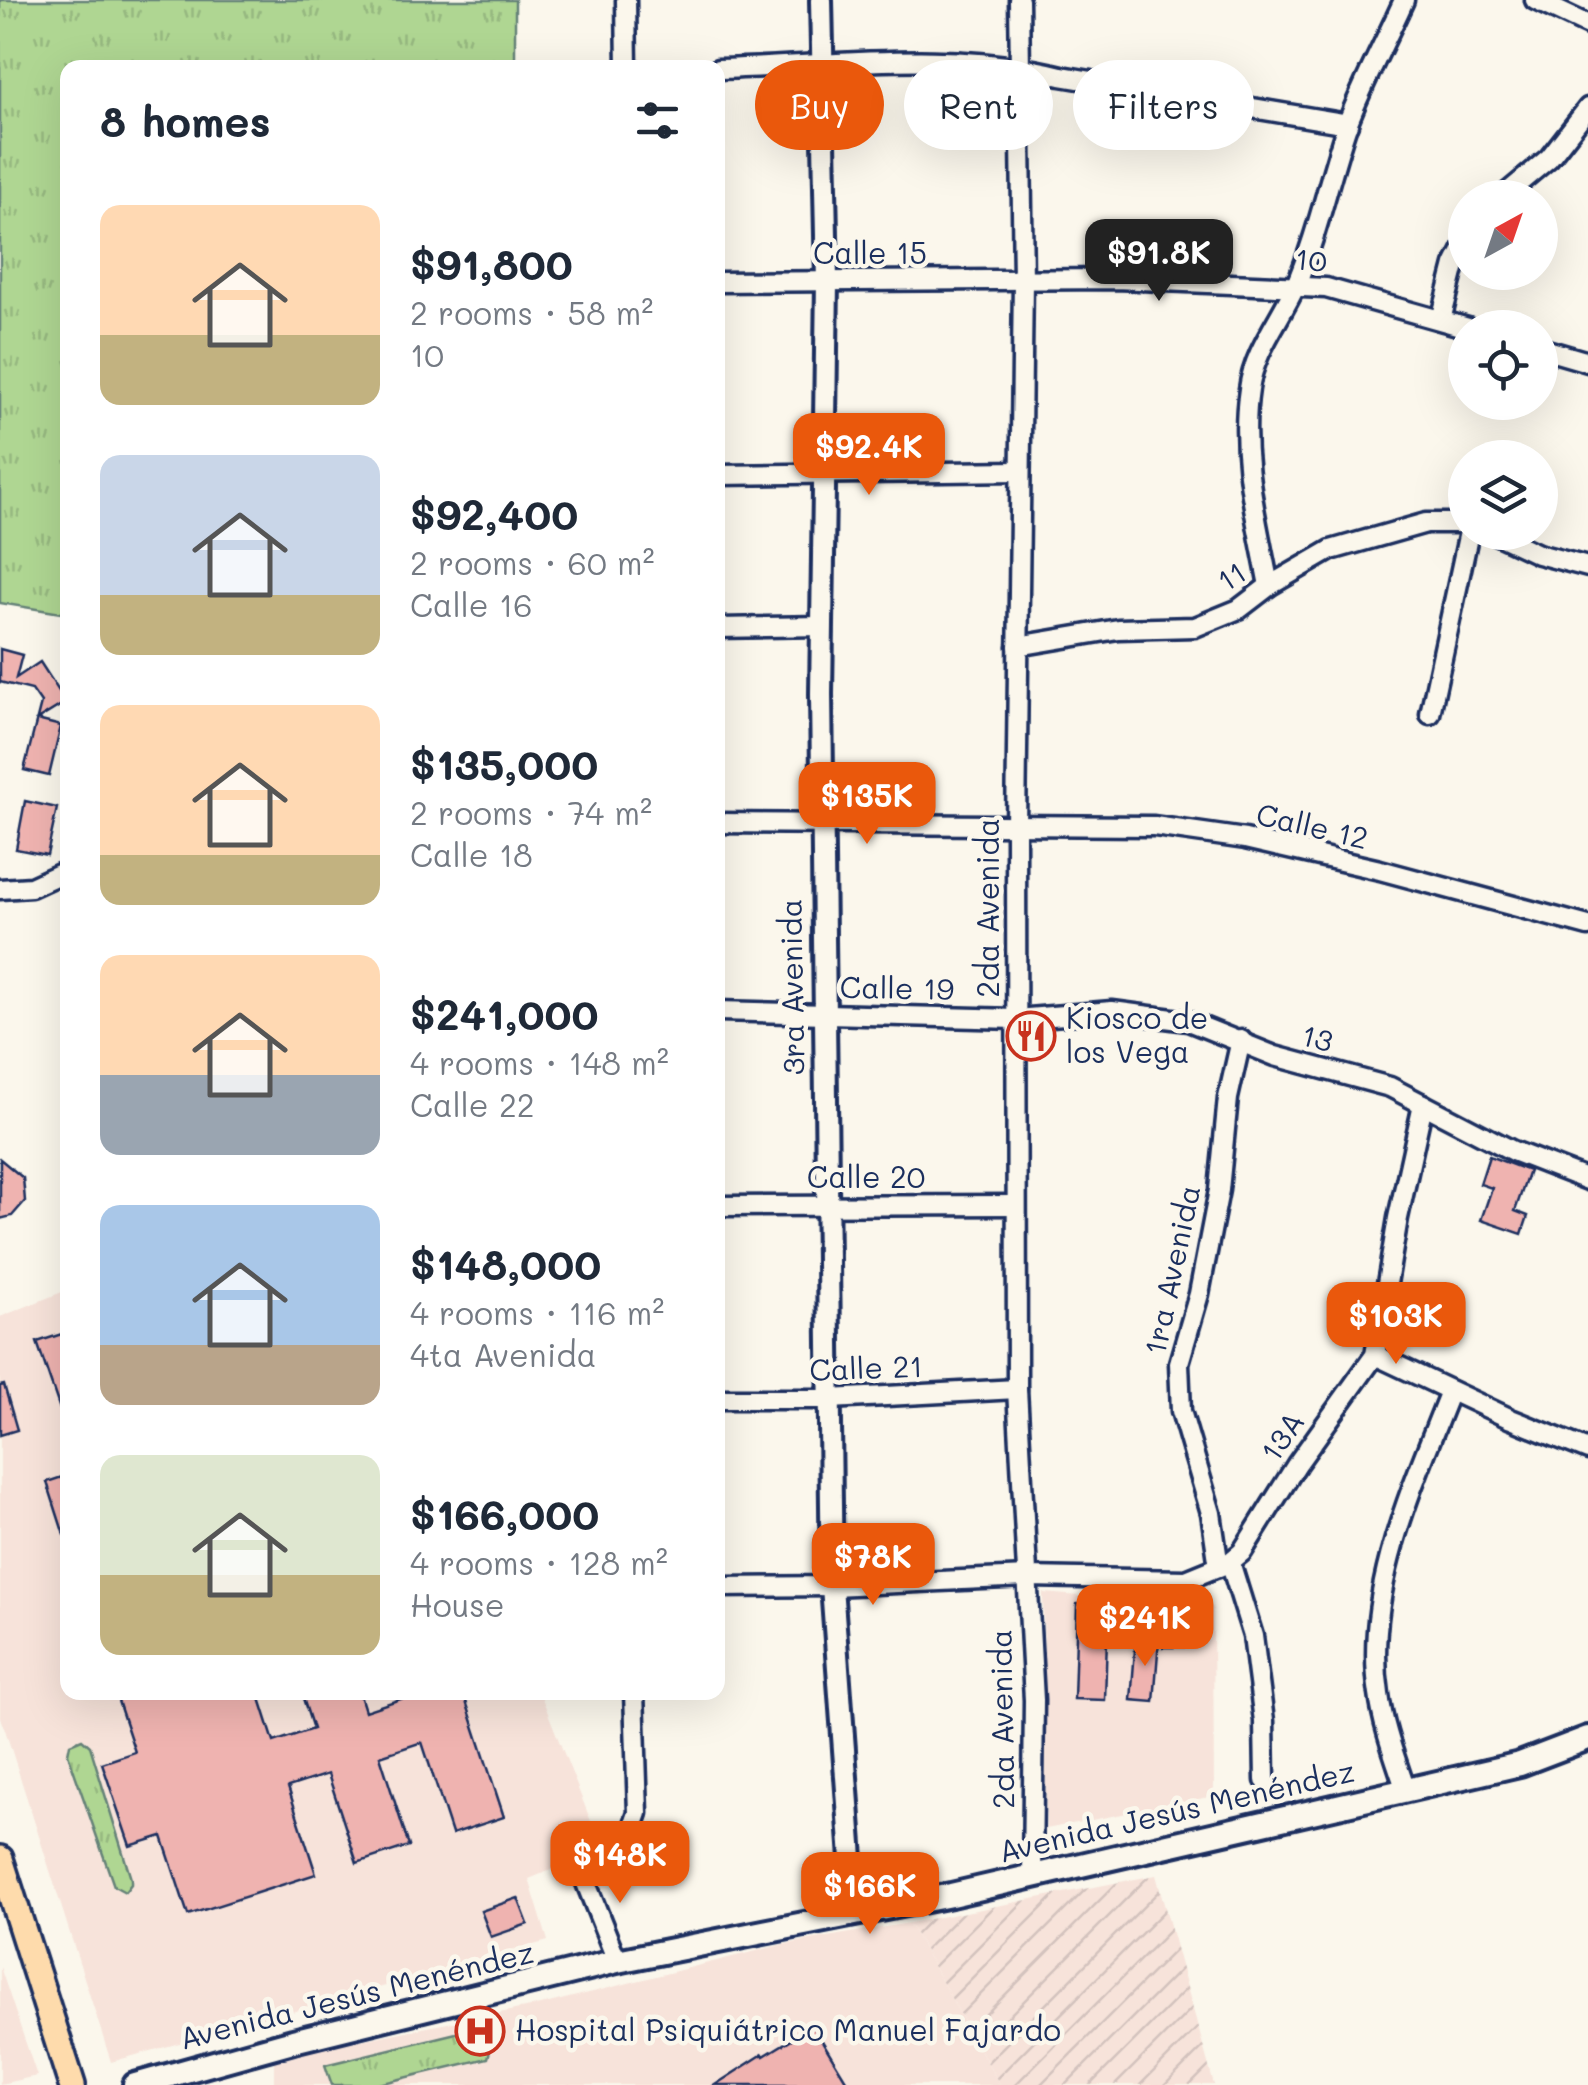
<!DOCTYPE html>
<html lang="en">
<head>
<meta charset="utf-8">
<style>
	:root { --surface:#fff; --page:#f6f6f7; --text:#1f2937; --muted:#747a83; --accent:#ea580c }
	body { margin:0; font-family:Mali,sans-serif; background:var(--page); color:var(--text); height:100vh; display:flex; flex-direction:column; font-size:38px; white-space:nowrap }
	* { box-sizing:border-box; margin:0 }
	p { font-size:32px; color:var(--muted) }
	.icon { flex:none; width:55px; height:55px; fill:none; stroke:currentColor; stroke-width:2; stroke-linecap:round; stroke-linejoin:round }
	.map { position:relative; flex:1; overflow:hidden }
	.sheet { position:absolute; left:60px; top:60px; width:665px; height:1640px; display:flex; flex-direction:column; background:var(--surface); border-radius:20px; box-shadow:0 10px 40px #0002 }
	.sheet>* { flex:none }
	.guide { position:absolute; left:755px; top:60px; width:682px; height:90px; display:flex; gap:20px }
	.needle { width:65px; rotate:40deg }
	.buttons { position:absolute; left:1448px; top:180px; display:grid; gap:20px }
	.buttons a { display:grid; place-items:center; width:110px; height:110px; border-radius:50%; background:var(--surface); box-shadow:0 10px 40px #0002; font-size:50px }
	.price { position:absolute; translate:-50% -85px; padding:0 22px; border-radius:20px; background:var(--accent); color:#fff; font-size:32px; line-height:65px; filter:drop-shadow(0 2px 5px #0008) }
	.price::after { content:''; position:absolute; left:50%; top:60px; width:30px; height:22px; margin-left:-15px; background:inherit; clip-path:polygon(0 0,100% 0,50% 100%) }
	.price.current { background:#222; color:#fff }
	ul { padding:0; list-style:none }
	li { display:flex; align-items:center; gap:30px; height:250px; padding:0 40px }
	li span { display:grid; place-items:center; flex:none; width:280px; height:200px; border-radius:20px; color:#555 }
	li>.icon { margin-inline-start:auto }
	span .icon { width:120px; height:120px; fill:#fffc; stroke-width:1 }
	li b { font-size:42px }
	h2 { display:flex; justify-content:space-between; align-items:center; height:120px; padding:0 40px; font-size:42px }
	.pill { padding:0 35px; border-radius:45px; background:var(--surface); box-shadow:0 10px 40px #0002; font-size:35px; line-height:90px }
	.pill.current { background:var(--accent); color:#fff }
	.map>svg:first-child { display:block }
	.built { fill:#f7e3da }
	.industrial { fill:url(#industrial-furrows) }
	.grass { fill:url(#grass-tufts); stroke:#658278; stroke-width:2.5 }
	.building { fill:#efb3b0; stroke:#1b2f5e; stroke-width:2.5 }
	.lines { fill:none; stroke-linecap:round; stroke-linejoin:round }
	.minor-casing { stroke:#1b2f5e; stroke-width:25 }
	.tertiary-casing { stroke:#1b2f5e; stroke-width:28 }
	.secondary-casing { stroke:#1b2f5e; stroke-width:30 }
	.primary-casing { stroke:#1b2f5e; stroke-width:32 }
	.minor { stroke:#fbf7ec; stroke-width:18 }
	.tertiary { stroke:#fbf7ec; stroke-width:20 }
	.secondary { stroke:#fbf7ec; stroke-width:22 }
	.primary { stroke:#fedbac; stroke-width:25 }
	.labels { text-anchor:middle; stroke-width:9; stroke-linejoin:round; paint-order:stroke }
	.street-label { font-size:30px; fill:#1b2f5e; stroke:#fbf7ec }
	.poi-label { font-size:30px; fill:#1b2f5e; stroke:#fbf7ec; text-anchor:start }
</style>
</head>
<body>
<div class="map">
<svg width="1588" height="2085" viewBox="0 0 1588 2085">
	<defs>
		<pattern id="industrial-furrows" width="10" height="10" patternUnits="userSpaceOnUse" patternTransform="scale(2.5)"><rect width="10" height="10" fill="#f7e3da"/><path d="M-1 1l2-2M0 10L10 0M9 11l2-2" fill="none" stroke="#d3c3be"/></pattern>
		<pattern id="grass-tufts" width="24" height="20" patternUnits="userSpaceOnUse" patternTransform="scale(2.5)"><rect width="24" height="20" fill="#afd692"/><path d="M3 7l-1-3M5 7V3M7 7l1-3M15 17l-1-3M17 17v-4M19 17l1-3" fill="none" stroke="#96b880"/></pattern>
	</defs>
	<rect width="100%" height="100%" fill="#fbf7ec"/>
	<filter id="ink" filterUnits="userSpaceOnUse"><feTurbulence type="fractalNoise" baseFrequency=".01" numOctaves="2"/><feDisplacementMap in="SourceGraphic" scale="20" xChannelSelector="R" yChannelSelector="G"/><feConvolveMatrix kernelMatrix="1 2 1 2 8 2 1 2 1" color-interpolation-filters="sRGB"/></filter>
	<g filter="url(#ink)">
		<!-- built -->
		<g class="built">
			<path d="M67,1290L68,1692L540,1693L602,1849L529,1879L548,1941L111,2062L0,1714V1317Z"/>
			<path d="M1043,1593L1213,1607L1214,1796L1046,1829Z"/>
			<path d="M909,1923L1000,2085H274V2057L545,2004L780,1945Z"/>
			<path d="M0,1967L37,2076L0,2084Z"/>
		</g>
		<!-- industrial -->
		<path class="industrial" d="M1156,1875L1214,2085H1000L909,1923Z"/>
		<!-- grass -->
		<g class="grass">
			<path d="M0,0H515V67L68,68L67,614L0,603Z"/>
			<path d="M82,1739L90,1746L131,1879V1884L125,1892L114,1886L68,1754L70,1744Z"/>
			<path d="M489,2025L493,2040L488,2058L375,2085H332L325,2065Z"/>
		</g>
		<!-- building -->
		<g class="building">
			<path d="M0,649L22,655L16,678L40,662L66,702L37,720L61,726L49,776L24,770L41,703L32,690L0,682Z"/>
			<path d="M25,801L57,808L47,855L16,849Z"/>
			<path d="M1489,1156L1529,1171L1515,1211L1528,1216L1522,1234L1481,1220L1492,1188L1480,1184Z"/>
			<path d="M0,1159L23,1178L25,1201L12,1216L0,1219Z"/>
			<path d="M68,1332V1423L65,1424L37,1342Z"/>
			<path d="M4,1385L17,1430L0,1435V1386Z"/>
			<path d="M68,1475V1535H64L47,1482Z"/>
			<path d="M1077,1604L1108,1605L1105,1700L1074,1699Z"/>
			<path d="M1165,1609L1194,1610L1193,1647H1164Z"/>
			<path d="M1136,1637L1159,1639L1154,1702L1131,1700Z"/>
			<path d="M115,1692H258L274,1742L313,1729L301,1692H359L365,1711L407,1697L406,1692H463L504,1817L452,1834L422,1742L380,1756L409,1846L357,1863L328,1774L288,1787L316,1874L188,1915L162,1836L130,1846L102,1763L135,1752Z"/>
			<path d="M518,1898L528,1924L491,1937L481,1911Z"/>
			<path d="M813,2026L849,2085H715L763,2054L764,2056Z"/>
		</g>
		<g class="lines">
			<!-- minor casing -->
			<g class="minor-casing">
				<g id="minor">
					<path d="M626,0L627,68"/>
					<path d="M1019,0L1023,280L1016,827L1017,1389L1034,1700L1032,1877"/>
					<path d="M1535,0L1588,25"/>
					<path d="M718,69C831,66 949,48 1061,76L1348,124"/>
					<path d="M1501,198L1549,158L1588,108"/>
					<path d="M718,282L1116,279L1326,288L1468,328"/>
					<path d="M1441,320L1455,265L1465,245"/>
					<path d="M1540,348L1588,362"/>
					<path d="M718,475L1020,471"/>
					<path d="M1491,532L1538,554L1588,567"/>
					<path d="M1269,586C1257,521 1239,455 1249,389C1254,351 1280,320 1296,285C1318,233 1329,178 1347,125C1362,85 1386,40 1404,0"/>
					<path d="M718,628L822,626"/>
					<path d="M1018,646L1118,629L1195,627L1239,609L1269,586L1331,550L1426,523H1465"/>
					<path d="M1430,714L1469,532"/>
					<path d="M718,823L1154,826L1245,839L1380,870L1588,926"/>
					<path d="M0,889L31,887L68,870"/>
					<path d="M718,1011L1016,1019L1112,1011L1188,1021L1275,1056L1390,1087L1513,1151L1588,1180"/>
					<path d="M718,1206L1016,1205"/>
					<path d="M1375,1355L1511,1419L1588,1450"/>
					<path d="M718,1399H830L1017,1389"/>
					<path d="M1230,1562L1253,1636L1264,1721L1265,1780"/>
					<path d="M1219,1567L1211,1513L1181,1411L1179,1363L1199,1294L1219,1190L1228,1098L1241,1040"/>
					<path d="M718,1587L832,1586L1027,1577L1186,1580L1230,1562L1242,1552L1297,1464L1375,1355L1398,1218L1423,1104"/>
					<path d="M1406,1791C1396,1760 1383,1727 1379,1694C1363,1592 1414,1483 1450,1391"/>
					<path d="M617,1961L580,1868L627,1844L638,1813L634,1692"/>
				</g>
			</g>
			<!-- tertiary casing -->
			<g class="tertiary-casing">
				<path id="tertiary" d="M821,0L827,282L821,694L832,1586L856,1913"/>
			</g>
			<!-- secondary casing -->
			<g class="secondary-casing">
				<path id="secondary" d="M135,2085L293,2041L617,1961L951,1895L1520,1764L1588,1738"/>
			</g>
			<!-- primary casing -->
			<g class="primary-casing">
				<path id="primary" d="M0,1859L72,2085"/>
			</g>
			<!-- minor -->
			<use href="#minor" class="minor"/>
			<!-- tertiary -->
			<use href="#tertiary" class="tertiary"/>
			<!-- secondary -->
			<use href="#secondary" class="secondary"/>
			<!-- primary -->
			<use href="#primary" class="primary"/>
		</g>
	</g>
	<!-- icons -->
	<defs>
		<g id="restaurant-ring" transform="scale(2.5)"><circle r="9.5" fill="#fbf7ec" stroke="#c8321e" stroke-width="1.5"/><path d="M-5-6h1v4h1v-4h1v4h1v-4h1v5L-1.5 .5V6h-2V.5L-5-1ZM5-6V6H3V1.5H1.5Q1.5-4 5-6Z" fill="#c8321e"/></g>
		<g id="hospital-ring" transform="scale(2.5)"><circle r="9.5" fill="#fbf7ec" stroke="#c8321e" stroke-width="1.5"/><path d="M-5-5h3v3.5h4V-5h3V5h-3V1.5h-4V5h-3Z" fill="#c8321e"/></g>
	</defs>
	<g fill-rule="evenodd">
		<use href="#restaurant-ring" x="1031" y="1036"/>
		<use href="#hospital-ring" x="480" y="2031"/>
	</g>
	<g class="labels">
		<!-- street labels -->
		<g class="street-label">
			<text x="870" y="264">Calle 15</text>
			<text transform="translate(1311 261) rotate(6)" y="10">10</text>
			<text transform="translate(1232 577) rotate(-33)" y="10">11</text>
			<text transform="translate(1312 827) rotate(13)" y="10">Calle 12</text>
			<text transform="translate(989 908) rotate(-90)" y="10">2da Avenida</text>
			<text transform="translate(793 987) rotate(-91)" y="10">3ra Avenida</text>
			<text transform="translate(897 989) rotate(1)" y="10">Calle 19</text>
			<text transform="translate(1317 1039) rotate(15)" y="10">13</text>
			<text x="866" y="1188">Calle 20</text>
			<text transform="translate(1173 1270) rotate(-78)" y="10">1ra Avenida</text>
			<text transform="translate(866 1369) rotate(-2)" y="10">Calle 21</text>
			<text transform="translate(1283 1437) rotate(-56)" y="10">13A</text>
			<text transform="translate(1003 1719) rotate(-91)" y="10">2da Avenida</text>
			<text transform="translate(1177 1812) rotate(-13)" y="10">Avenida Jesús Menéndez</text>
			<text transform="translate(357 1996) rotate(-14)" y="10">Avenida Jesús Menéndez</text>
		</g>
		<!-- poi labels -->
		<g class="poi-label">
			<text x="1066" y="1029">Kiosco de<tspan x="1066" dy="34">los Vega</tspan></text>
			<text x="515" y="2041">Hospital Psiquiátrico Manuel Fajardo</text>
		</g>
	</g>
</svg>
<div class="buttons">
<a><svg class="needle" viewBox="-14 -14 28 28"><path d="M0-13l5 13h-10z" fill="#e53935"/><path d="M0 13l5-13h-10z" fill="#747a83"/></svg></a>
<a><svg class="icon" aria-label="locate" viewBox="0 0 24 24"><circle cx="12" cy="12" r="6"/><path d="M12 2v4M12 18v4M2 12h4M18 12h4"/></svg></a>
<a><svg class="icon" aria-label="layers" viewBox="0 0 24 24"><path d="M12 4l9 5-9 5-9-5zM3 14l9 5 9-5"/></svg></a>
</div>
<b class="price current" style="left:1159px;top:304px">$91.8K</b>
<b class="price" style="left:869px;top:498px">$92.4K</b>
<b class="price" style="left:867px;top:847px">$135K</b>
<b class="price" style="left:1396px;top:1367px">$103K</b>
<b class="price" style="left:873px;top:1608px">$78K</b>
<b class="price" style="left:1145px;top:1669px">$241K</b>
<b class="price" style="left:620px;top:1906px">$148K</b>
<b class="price" style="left:870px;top:1937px">$166K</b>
<div class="guide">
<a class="pill current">Buy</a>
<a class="pill">Rent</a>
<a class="pill">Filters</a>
</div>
<section class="sheet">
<h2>8 homes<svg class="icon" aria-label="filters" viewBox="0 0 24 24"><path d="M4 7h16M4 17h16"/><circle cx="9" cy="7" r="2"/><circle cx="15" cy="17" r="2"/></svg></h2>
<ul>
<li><span style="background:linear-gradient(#ffd9b3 65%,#c2b280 0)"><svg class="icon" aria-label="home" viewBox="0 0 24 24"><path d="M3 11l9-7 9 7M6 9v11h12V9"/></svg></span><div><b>$91,800</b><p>2 rooms · 58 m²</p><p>10</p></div></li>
<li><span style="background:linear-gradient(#c9d6e8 70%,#c2b280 0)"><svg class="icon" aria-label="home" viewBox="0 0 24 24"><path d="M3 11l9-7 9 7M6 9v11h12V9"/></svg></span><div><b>$92,400</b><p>2 rooms · 60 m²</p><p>Calle 16</p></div></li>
<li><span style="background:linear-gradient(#ffd9b3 75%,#c2b280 0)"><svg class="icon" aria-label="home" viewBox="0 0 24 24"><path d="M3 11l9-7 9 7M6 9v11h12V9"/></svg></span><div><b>$135,000</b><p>2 rooms · 74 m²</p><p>Calle 18</p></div></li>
<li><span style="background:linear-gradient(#ffd9b3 60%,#9aa5b1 0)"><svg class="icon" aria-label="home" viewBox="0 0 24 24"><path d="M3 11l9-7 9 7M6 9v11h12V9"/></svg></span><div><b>$241,000</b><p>4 rooms · 148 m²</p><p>Calle 22</p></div></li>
<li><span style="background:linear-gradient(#a9c7e8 70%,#b9a48a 0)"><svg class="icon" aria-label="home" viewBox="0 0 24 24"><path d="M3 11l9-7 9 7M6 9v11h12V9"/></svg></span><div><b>$148,000</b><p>4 rooms · 116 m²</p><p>4ta Avenida</p></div></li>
<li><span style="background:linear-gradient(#dfe7d0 60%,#c2b280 0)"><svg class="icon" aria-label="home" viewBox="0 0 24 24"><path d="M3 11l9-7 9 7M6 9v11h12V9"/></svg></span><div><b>$166,000</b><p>4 rooms · 128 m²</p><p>House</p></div></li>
</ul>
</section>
</div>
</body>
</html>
